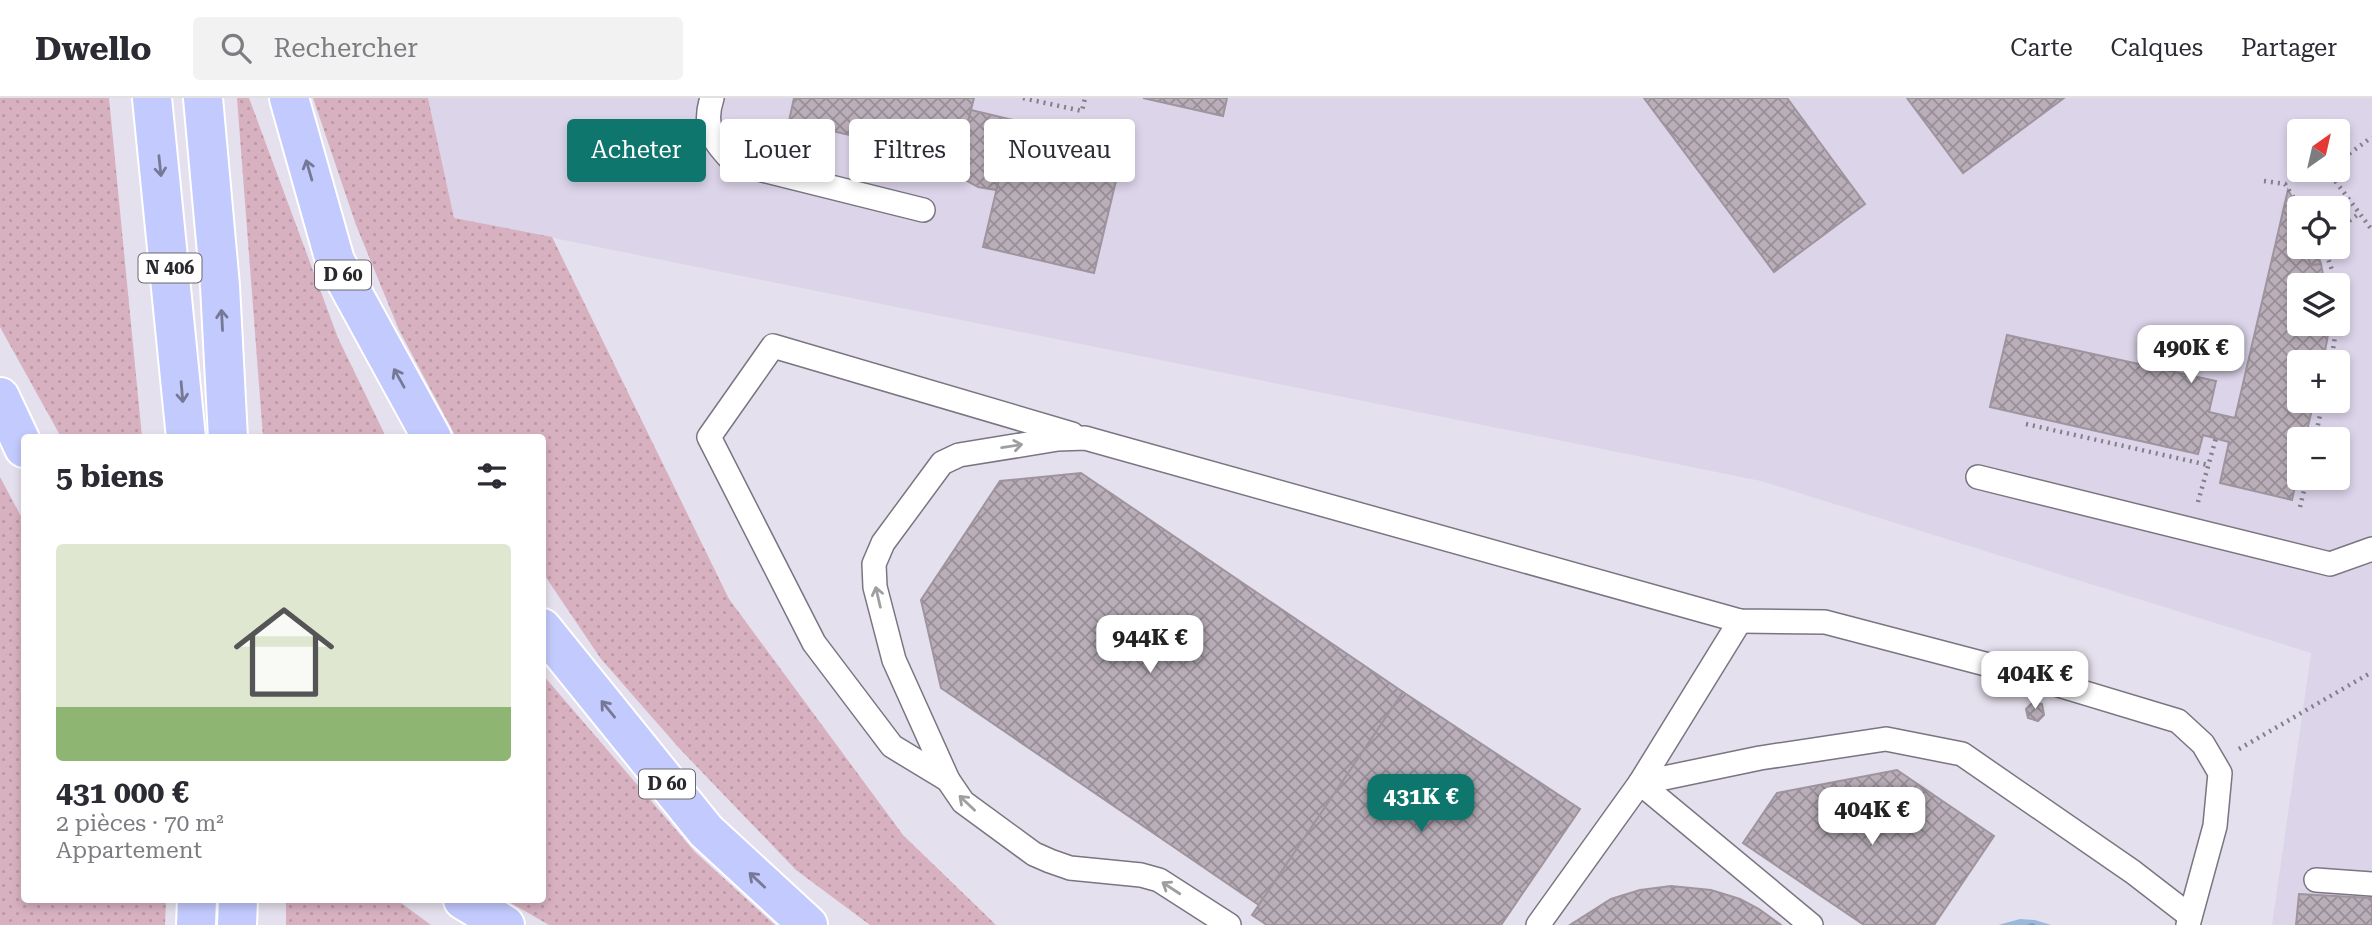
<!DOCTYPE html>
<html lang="fr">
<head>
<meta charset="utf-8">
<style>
	:root { --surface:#fff; --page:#f2f2f3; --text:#2b2b33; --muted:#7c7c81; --line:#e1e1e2; --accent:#0f766e }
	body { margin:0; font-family:"Roboto Serif",serif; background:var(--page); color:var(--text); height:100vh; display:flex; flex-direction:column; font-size:26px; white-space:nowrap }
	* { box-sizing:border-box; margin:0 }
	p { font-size:23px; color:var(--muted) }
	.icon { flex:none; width:38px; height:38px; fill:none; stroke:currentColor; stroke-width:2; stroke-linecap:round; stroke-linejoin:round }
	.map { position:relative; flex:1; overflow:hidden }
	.drawer { position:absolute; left:21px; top:336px; width:525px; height:469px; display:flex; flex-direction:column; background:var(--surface); border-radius:7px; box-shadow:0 4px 10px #0003 }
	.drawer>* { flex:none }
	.hud { position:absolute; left:567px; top:21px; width:665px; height:63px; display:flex; gap:14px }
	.needle { width:46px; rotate:34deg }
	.buttons { position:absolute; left:2287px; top:21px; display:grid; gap:14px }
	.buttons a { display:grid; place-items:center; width:63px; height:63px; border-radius:7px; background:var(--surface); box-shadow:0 4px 10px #0003; font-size:35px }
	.price { position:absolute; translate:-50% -60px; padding:0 16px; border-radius:14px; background:#fff; color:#222; font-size:23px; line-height:46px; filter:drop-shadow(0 2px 4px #0008) }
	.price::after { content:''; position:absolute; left:50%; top:42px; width:21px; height:16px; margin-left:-10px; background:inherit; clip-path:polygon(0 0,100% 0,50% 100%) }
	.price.on { background:var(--accent); color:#fff }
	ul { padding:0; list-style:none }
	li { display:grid; align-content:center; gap:14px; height:371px; padding:0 35px }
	li span { display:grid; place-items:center; height:217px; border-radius:7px; color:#555 }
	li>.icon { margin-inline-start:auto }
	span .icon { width:126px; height:126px; fill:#fffc; stroke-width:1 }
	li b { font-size:30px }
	h2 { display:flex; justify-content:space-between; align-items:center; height:84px; padding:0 35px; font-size:30px }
	.tag { padding:0 24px; border-radius:7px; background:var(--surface); box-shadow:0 4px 10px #0003; font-size:24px; line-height:63px }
	.tag.on { background:var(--accent); color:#fff }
	header { display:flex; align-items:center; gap:42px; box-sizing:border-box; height:98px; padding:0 35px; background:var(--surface); border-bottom:2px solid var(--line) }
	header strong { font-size:33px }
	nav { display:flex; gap:38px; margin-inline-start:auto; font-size:24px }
	.search { width:490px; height:63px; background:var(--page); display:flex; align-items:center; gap:18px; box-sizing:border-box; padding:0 24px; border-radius:7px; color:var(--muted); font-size:26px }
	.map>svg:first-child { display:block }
	.built { fill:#dcd4e9; fill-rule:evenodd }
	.grass { fill:url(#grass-dots) }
	.water { fill:url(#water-ripples) }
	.building { fill:url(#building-cross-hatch); stroke:#9e949e; stroke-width:2 }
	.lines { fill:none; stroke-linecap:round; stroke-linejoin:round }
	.lane-casing { stroke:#7a7581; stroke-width:26 }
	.highway-casing { stroke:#fff; stroke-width:42 }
	.path { stroke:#827f88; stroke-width:4.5; stroke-dasharray:2 5; stroke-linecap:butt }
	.lane { stroke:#fff; stroke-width:23 }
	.highway { stroke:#c3cafd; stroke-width:38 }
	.oneway { stroke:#767995 }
	.oneway2 { stroke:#9f9ea0 }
	.labels { text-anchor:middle; stroke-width:6; stroke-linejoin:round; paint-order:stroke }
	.shield { fill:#fff; stroke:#6a686c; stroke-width:2 }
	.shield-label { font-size:18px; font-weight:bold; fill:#2a282d }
</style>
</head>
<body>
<header>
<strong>Dwello</strong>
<div class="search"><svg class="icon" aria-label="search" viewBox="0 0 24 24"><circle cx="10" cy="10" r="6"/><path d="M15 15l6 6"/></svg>Rechercher</div>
<nav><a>Carte</a><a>Calques</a><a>Partager</a></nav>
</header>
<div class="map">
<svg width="2372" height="827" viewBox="0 0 2372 827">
	<defs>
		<pattern id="grass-dots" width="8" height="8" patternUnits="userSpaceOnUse" patternTransform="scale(1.75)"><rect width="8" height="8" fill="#d8b1c0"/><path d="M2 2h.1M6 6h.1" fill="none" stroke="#ba98a5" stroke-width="1.8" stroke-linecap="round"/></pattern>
		<pattern id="water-ripples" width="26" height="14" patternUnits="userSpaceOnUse" patternTransform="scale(1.75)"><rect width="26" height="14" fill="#9ab8dd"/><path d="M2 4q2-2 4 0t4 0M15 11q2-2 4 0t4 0" fill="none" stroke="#7e96b4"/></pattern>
		<pattern id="building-cross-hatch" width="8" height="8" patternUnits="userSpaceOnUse" patternTransform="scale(1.75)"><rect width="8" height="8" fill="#baafb9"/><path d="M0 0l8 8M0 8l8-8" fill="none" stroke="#978e97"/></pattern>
	</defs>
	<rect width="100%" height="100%" fill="#e5e0ed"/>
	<!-- built -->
	<path class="built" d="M428,0H2372V827H2272L2311,555L1761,383L454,120ZM2300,33H2338V72H2300ZM2300,110H2338V149H2300ZM2300,187H2338V226H2300ZM2300,264H2338V303H2300ZM2300,341H2338V380H2300Z"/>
	<!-- grass -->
	<g class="grass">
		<path d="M0,0H109L142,339H61L0,229Z"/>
		<path d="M237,0H249L338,240L386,339H263Z"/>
		<path d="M313,0H428L454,120L552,139L729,501L903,737L996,827H870L796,772L679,650L601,561L543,475L542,340L456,339L399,232L356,127Z"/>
		<path d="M0,379L24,424V802H166L165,827H0Z"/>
		<path d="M543,577L695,754L775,827H549L506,802H542Z"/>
		<path d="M286,802H397L431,827H286Z"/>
	</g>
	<!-- water -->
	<path class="water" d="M2020,821L2035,822L2051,827H1998Z"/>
	<!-- building -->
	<g class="building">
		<path d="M794,0H974L958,62L789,23Z"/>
		<path d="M1143,0H1227L1223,18Z"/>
		<path d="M1644,0H1787L1865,106L1774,174Z"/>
		<path d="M1907,0H2064L1963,75Z"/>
		<path d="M971,12L1013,22L997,92L978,89L967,83L961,76L958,62Z"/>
		<path d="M1013,22L1124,49L1094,175L983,149Z"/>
		<path d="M2288,92L2300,112V149H2304L2311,167L2321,166L2325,187H2300V226H2330L2323,264H2300V303H2314L2305,341H2300V367L2292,402L2220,385L2229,344L2203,337L2198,356L1990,309L2007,237L2216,283L2209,314L2235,320Z"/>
		<path d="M2304,149H2315L2321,166L2311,167Z"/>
		<path d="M1081,375L1403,594L1259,807L941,590L921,502L1000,383Z"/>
		<path d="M1403,594L1580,711L1501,827H1267L1252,817Z"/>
		<path d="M2033,604L2042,606L2044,617L2038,623L2028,620L2026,611Z"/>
		<path d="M1897,672L1994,738L1934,827H1864L1743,745L1777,695Z"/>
		<path d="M1671,788L1711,792L1740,801L1759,811L1781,827H1570L1611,801L1640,792Z"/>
		<path d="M2299,796L2372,800V827H2296Z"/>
	</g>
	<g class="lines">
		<!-- lane casing -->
		<g class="lane-casing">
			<g id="lane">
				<path d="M712,0C702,30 714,43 734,65L923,112"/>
				<path d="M1978,379L2330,466L2372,451"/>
				<path d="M948,682L892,648L814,545L709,339L773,248L1072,336"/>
				<path d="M1640,685L1760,660L1886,641L1962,656L2133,774L2190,818"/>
				<path d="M1640,685L1811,827"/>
				<path d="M2316,782L2372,786"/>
				<path d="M1229,827L1159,782L1141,777L1070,770L1050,763L1034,756L963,704L948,682L894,562L875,489L874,466L883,445L942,365L959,357L1058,341L1085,340L1740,523L1825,524L2012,573L2178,623L2203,646L2220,675L2215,728L2188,827"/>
				<path d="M1538,827L1640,685L1740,523"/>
			</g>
		</g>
		<!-- highway casing -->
		<g class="highway-casing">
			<g id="highway">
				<path d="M152,0L186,340"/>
				<path d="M203,0L220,188L228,340"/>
				<path d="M289,0L335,163L432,340"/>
				<path d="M0,299L24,350"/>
				<path d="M542,530L706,733L808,827"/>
				<path d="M463,802L505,827"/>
				<path d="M196,827L197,802"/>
				<path d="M237,827L238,802"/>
			</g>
		</g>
		<!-- path -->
		<g class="path">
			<path d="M1023,0L1082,13L1085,0"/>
			<path d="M2338,64L2372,39"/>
			<path d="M2327,72L2372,132"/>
			<path d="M2264,83L2285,86L2300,110"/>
			<path d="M2338,131L2360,115"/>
			<path d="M2324,149L2333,175L2335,187"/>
			<path d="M2331,264L2337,226"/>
			<path d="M2026,326L2208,367"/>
			<path d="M2315,341L2323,303"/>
			<path d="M2198,404L2216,340"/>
			<path d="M2300,409L2307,380"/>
			<path d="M2239,651L2372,574"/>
		</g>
		<!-- lane -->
		<use href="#lane" class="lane"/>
		<!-- highway -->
		<use href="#highway" class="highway"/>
	</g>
	<!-- one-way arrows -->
	<defs><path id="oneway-shaft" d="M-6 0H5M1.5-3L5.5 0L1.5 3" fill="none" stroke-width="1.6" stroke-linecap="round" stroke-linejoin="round" transform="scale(1.75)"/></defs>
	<g class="oneway">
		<use href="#oneway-shaft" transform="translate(160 68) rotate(84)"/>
		<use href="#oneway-shaft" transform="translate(309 72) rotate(-106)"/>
		<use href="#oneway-shaft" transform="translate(222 222) rotate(-93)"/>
		<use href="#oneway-shaft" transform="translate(399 280) rotate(-119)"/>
		<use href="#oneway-shaft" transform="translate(182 294) rotate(85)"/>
		<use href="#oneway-shaft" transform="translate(608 611) rotate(-129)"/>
		<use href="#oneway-shaft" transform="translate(757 782) rotate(-137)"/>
	</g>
	<g class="oneway2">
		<use href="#oneway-shaft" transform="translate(1012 348) rotate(-9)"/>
		<use href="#oneway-shaft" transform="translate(878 499) rotate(-103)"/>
		<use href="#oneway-shaft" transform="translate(967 705) rotate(-137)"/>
		<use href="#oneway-shaft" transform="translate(1171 790) rotate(-147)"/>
	</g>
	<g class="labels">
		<!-- shield labels -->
		<g class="shield">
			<rect x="138.5" y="155.5" width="63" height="29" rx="5"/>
			<rect x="315" y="162.5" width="56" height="29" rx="5"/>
			<rect x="639" y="671.5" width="56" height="29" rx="5"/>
		</g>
		<g class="shield-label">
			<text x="170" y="176">N 406</text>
			<text x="343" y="183">D 60</text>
			<text x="667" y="692">D 60</text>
		</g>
	</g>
</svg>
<div class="buttons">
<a><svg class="needle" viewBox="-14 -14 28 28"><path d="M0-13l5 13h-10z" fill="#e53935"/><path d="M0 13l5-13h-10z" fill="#7c7c81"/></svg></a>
<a><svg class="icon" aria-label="locate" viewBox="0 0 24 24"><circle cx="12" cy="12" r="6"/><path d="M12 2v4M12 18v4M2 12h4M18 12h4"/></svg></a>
<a><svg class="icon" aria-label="layers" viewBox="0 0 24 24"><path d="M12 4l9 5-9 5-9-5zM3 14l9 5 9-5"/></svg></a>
<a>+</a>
<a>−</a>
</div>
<b class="price" style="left:2191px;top:287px">490K €</b>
<b class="price" style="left:1150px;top:577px">944K €</b>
<b class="price" style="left:2035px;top:613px">404K €</b>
<b class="price on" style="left:1421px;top:736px">431K €</b>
<b class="price" style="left:1872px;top:749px">404K €</b>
<div class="hud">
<a class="tag on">Acheter</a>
<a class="tag">Louer</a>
<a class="tag">Filtres</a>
<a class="tag">Nouveau</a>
</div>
<section class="drawer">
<h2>5 biens<svg class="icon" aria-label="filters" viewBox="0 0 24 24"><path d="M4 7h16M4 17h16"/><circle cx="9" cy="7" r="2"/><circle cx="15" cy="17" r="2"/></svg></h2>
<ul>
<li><span style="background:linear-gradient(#dfe7d0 75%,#8fb573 0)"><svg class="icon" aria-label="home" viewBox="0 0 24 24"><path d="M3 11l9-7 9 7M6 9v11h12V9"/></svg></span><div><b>431 000 €</b><p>2 pièces · 70 m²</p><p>Appartement</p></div></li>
</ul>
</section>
</div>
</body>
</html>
